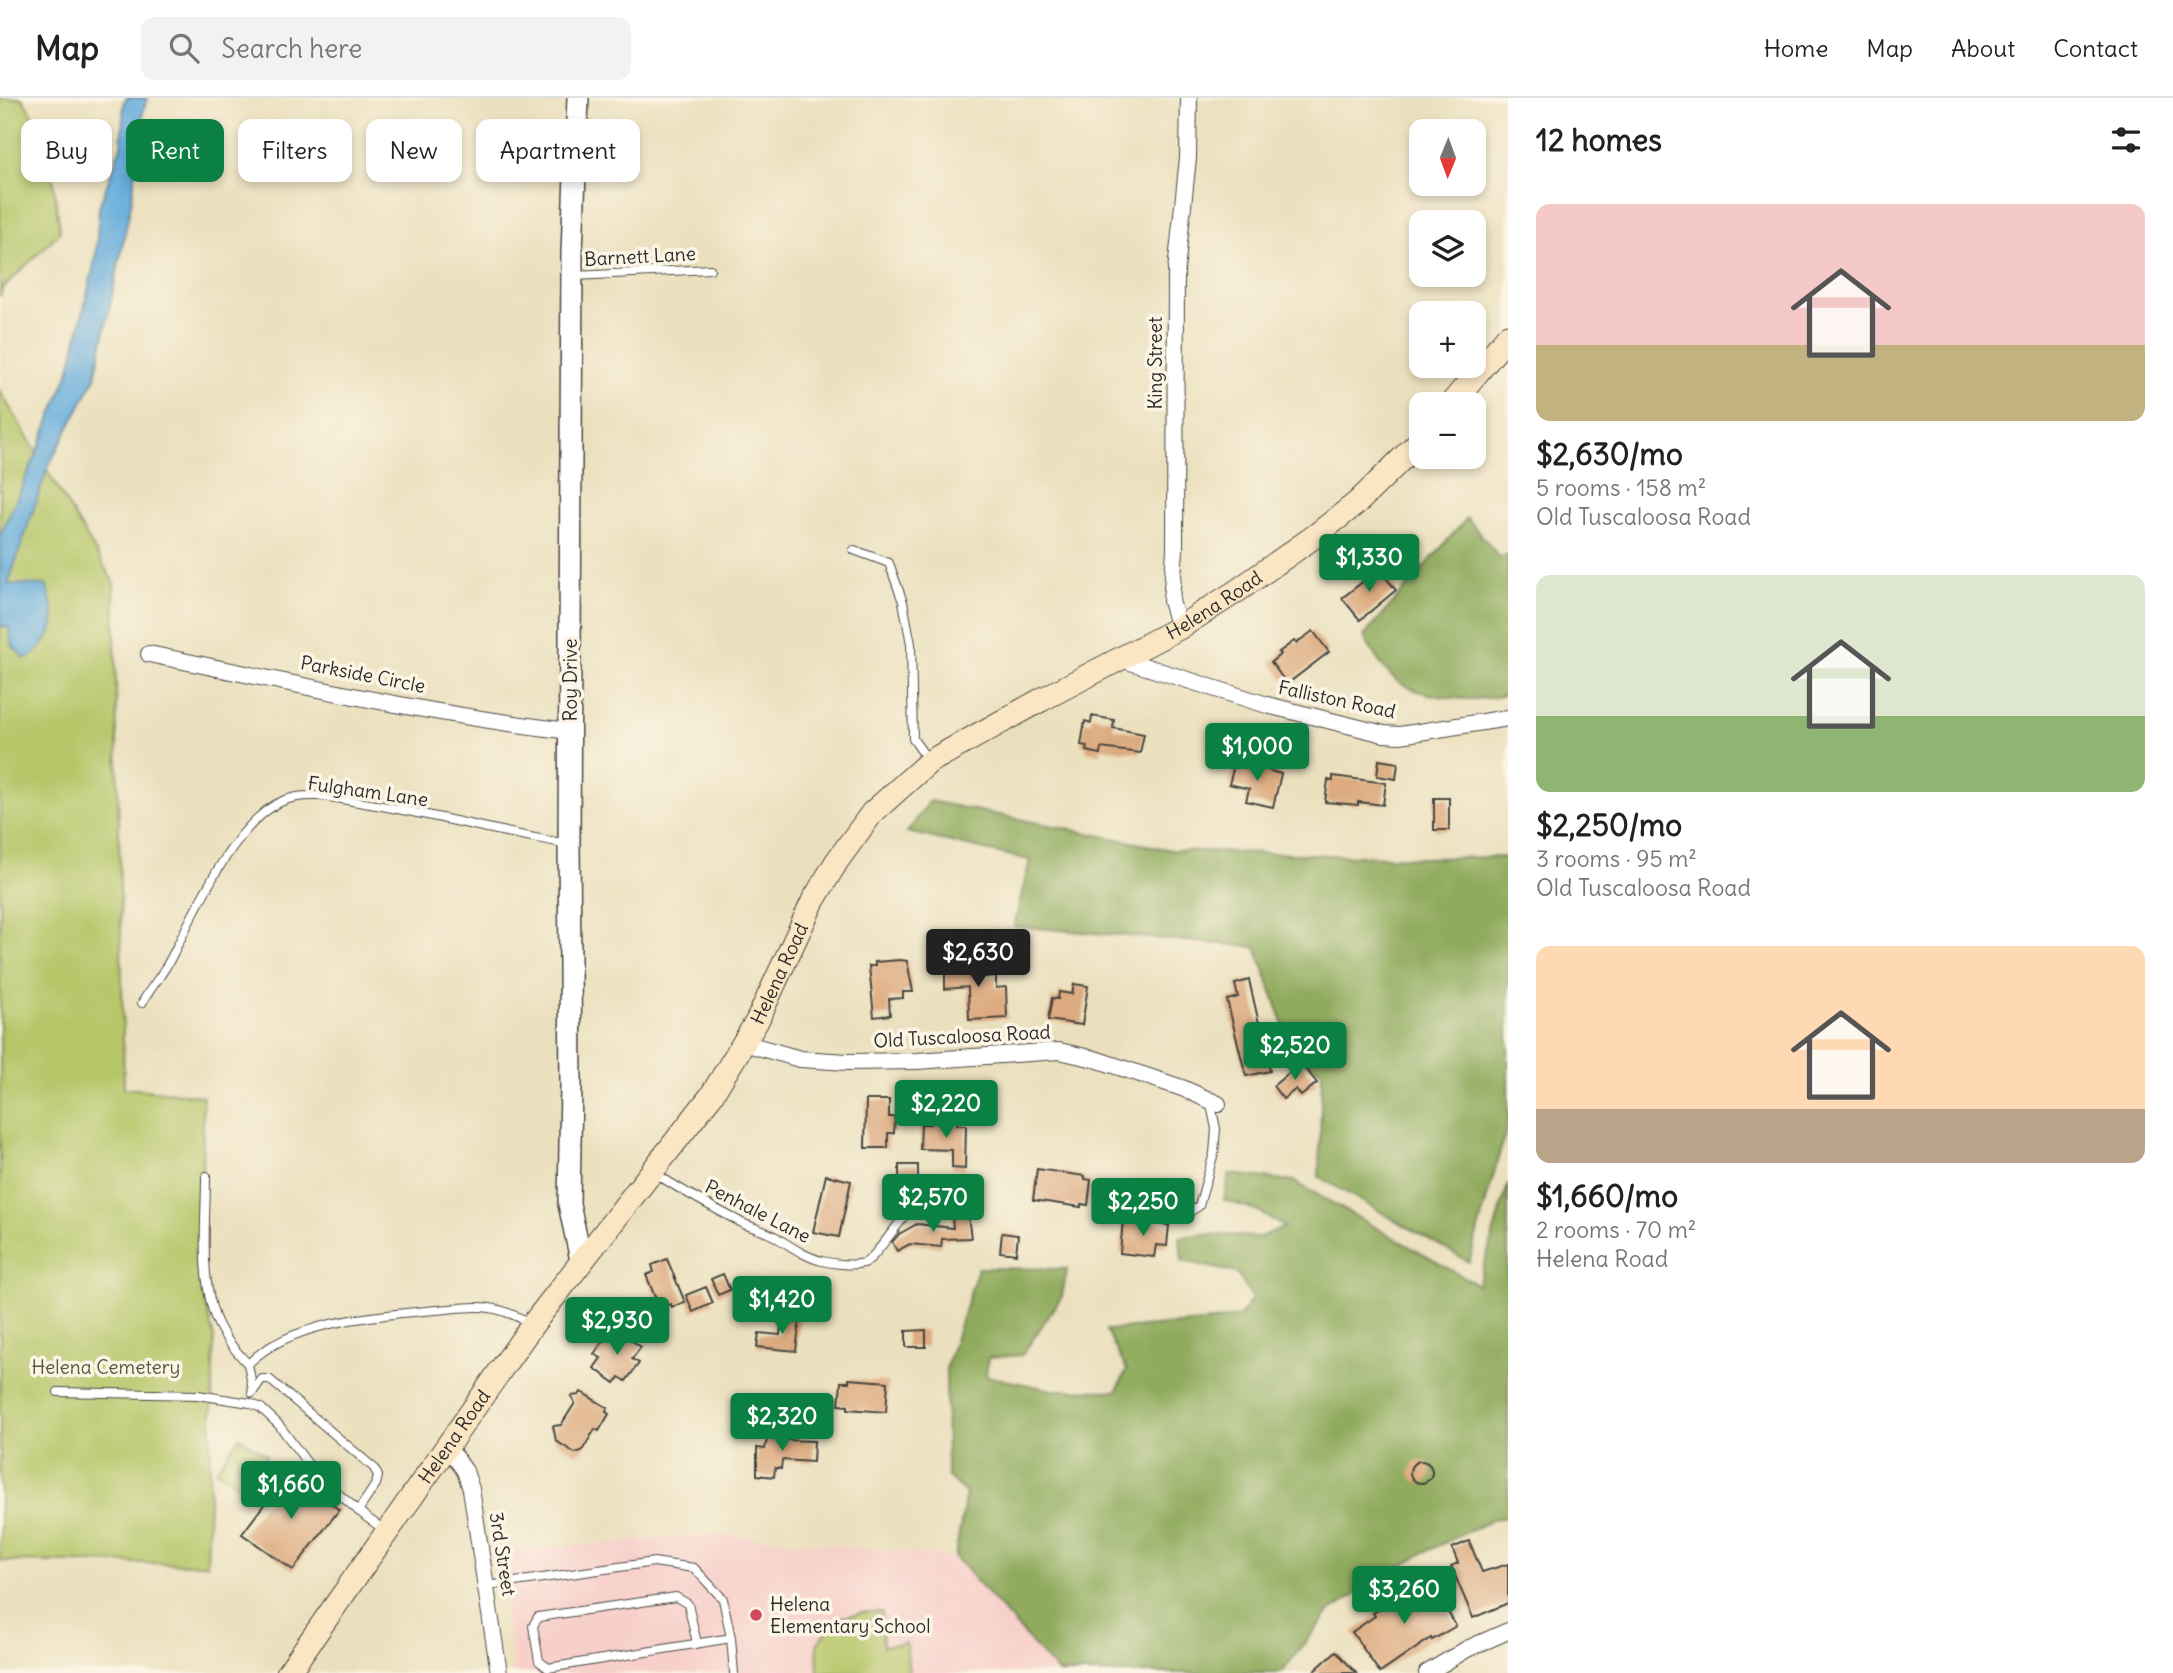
<!DOCTYPE html>
<html lang="en">
<head>
<meta charset="utf-8">
<style>
	:root { --surface:#fff; --page:#f2f2f2; --text:#222; --muted:#767676; --line:#e0e0e0; --accent:#0b8043 }
	body { margin:0; font-family:Delius,sans-serif; background:var(--page); color:var(--text); height:100vh; display:flex; flex-direction:column; font-size:26px; white-space:nowrap }
	* { box-sizing:border-box; margin:0 }
	p { font-size:23px; color:var(--muted) }
	.icon { flex:none; width:38px; height:38px; fill:none; stroke:currentColor; stroke-width:2; stroke-linecap:round; stroke-linejoin:round }
	.map { position:relative; flex:1; overflow:hidden }
	.panel { display:flex; flex-direction:column; background:var(--surface); width:665px }
	.panel>* { flex:none }
	.hud { position:absolute; left:21px; top:21px; width:665px; height:63px; display:flex; gap:14px }
	.needle { width:46px; rotate:181deg }
	.fabs { position:absolute; left:1409px; top:21px; display:grid; gap:14px }
	.fabs a { display:grid; place-items:center; width:77px; height:77px; border-radius:14px; background:var(--surface); box-shadow:0 4px 10px #0003; font-size:35px }
	.price { position:absolute; translate:-50% -60px; padding:0 16px; border-radius:7px; background:var(--accent); color:#fff; font-size:23px; line-height:46px; filter:drop-shadow(0 2px 4px #0008) }
	.price::after { content:''; position:absolute; left:50%; top:42px; width:21px; height:16px; margin-left:-10px; background:inherit; clip-path:polygon(0 0,100% 0,50% 100%) }
	.price.current { background:#222; color:#fff }
	ul { padding:0; list-style:none }
	li { display:grid; align-content:center; gap:14px; height:371px; padding:0 28px }
	li span { display:grid; place-items:center; height:217px; border-radius:14px; color:#555 }
	li>.icon { margin-inline-start:auto }
	span .icon { width:126px; height:126px; fill:#fffc; stroke-width:1 }
	li b { font-size:30px }
	h2 { display:flex; justify-content:space-between; align-items:center; height:84px; padding:0 28px; font-size:30px }
	.tag { padding:0 24px; border-radius:14px; background:var(--surface); box-shadow:0 4px 10px #0003; font-size:24px; line-height:63px }
	.tag.current { background:var(--accent); color:#fff }
	header { display:flex; align-items:center; gap:42px; box-sizing:border-box; height:98px; padding:0 35px; background:var(--surface); border-bottom:2px solid var(--line) }
	header strong { font-size:33px }
	nav { display:flex; gap:38px; margin-inline-start:auto; font-size:24px }
	.search { width:490px; height:63px; background:var(--page); display:flex; align-items:center; gap:18px; box-sizing:border-box; padding:0 24px; border-radius:14px; color:var(--muted); font-size:26px }
	main { display:flex; flex:1; min-height:0 }
	.map>svg:first-child { display:block }
	.built { fill:#f7d0ca }
	.green { fill:#b6c669; stroke:#70784a; stroke-width:2 }
	.forest { fill:#90ab5d; stroke:#5e6b44; stroke-width:2 }
	.water { fill:#63acdb; stroke:#476c83; stroke-width:2 }
	.building { fill:#ddab80 }
	.lines { fill:none; stroke-linecap:round; stroke-linejoin:round }
	.service-casing { stroke:#484641; stroke-width:10 }
	.minor-casing { stroke:#484641; stroke-width:18 }
	.tertiary-casing { stroke:#484641; stroke-width:24 }
	.secondary-casing { stroke:#484641; stroke-width:25 }
	.service { stroke:#fff; stroke-width:8 }
	.minor { stroke:#fff; stroke-width:16 }
	.tertiary { stroke:#fff; stroke-width:21 }
	.secondary { stroke:#fbe6c4; stroke-width:23 }
	.poi-dot { fill:#d1495b; stroke:#fcf5e5; stroke-width:2.5 }
	.labels { text-anchor:middle; stroke-width:7; stroke-linejoin:round; paint-order:stroke }
	.street-label { font-size:19px; fill:#2b2b2b; stroke:#fcf5e5 }
	.park-label { font-size:19px; fill:#555a3e; stroke:#fcf5e5 }
	.poi-label { font-size:19px; fill:#2b2b2b; stroke:#fcf5e5; text-anchor:start }
</style>
</head>
<body>
<header>
<strong>Map</strong>
<div class="search"><svg class="icon" aria-label="search" viewBox="0 0 24 24"><circle cx="10" cy="10" r="6"/><path d="M15 15l6 6"/></svg>Search here</div>
<nav><a>Home</a><a>Map</a><a>About</a><a>Contact</a></nav>
</header>
<main>
<div class="map">
<svg width="1508" height="1575" viewBox="0 0 1508 1575">
	<rect width="100%" height="100%" fill="#fcf5e5"/>
	<filter id="ink" filterUnits="userSpaceOnUse"><feTurbulence type="fractalNoise" baseFrequency=".0143" numOctaves="2"/><feDisplacementMap in="SourceGraphic" scale="14" xChannelSelector="R" yChannelSelector="G"/><feConvolveMatrix kernelMatrix="1 2 1 2 8 2 1 2 1" color-interpolation-filters="sRGB"/></filter>
	<filter id="wash" filterUnits="userSpaceOnUse"><feTurbulence type="fractalNoise" baseFrequency=".00686" numOctaves="4" result="noise"/><feDisplacementMap in="SourceGraphic" scale="28" xChannelSelector="R" yChannelSelector="G"/><feGaussianBlur stdDeviation="1.57" result="paint"/><feColorMatrix in="noise" values="0 0 0 0 0 0 0 0 0 0 0 0 0 0 0 0 0 1.4 0 .05"/><feComposite in="paint" operator="in"/></filter>
	<g filter="url(#wash)">
		<rect width="100%" height="100%" fill="#ebe0be"/>
		<!-- built -->
		<path class="built" d="M715,1436L955,1459L1058,1575H514L497,1454Z"/>
		<!-- green -->
		<g class="green">
			<path d="M0,0H22L48,42L60,134L2,191L0,199Z"/>
			<path d="M0,293L114,485L124,990L203,998L201,1188L214,1240L207,1466L0,1463Z"/>
			<path d="M239,1339L267,1357L241,1389L216,1372Z"/>
			<path d="M866,1514H882L883,1548L906,1545L909,1575H818L817,1546L838,1520Z"/>
		</g>
		<!-- forest -->
		<g class="forest">
			<path d="M1467,420L1499,459L1508,457V595C1483,607 1418,600 1396,582C1382,570 1372,555 1364,538Z"/>
			<path d="M930,703L1171,752L1422,760L1508,759V1025L1469,1164L1319,1079L1322,973L1295,959L1256,849L1014,828L1030,762L907,734Z"/>
			<path d="M1229,1076L1293,1083L1478,1187L1508,1086V1419L1494,1421L1425,1454L1330,1513L1281,1575H1058L955,1459L966,1395L947,1378L946,1270L978,1170L1067,1171L1062,1198L1022,1257L988,1260L986,1278L1053,1292L1116,1293L1127,1272L1106,1232L1214,1223L1240,1218L1252,1200L1237,1175L1182,1163L1180,1139L1202,1136L1260,1139L1284,1129L1256,1112L1224,1102Z"/>
		</g>
		<!-- water -->
		<path class="water" d="M127,0H147L143,15L132,101L95,280L48,369L8,486L46,487C54,509 60,528 42,547C36,554 33,559 24,560L12,547L9,531L5,528L0,529V438L36,357L70,271L96,158L99,109L121,48L124,4Z"/>
		<g id="blocks">
			<!-- building -->
			<g class="building">
				<path d="M1379,471L1396,492L1360,522L1342,500Z"/>
				<path d="M1313,533L1329,554L1287,586L1271,564L1281,556L1279,554L1294,543L1296,545Z"/>
				<path d="M1092,618L1114,622L1113,630L1144,636L1140,655L1101,650L1100,656L1086,653L1087,648L1081,647L1085,623L1091,625Z"/>
				<path d="M1379,662L1398,665L1396,681L1377,678Z"/>
				<path d="M1235,664L1254,669L1255,665L1271,669L1270,673L1281,676L1273,709L1246,703L1249,691L1229,686Z"/>
				<path d="M1333,678L1386,685L1383,707L1358,704V707L1325,704L1328,682L1333,683Z"/>
				<rect x="1434" y="700" width="15" height="32"/>
				<path d="M900,862L907,863L913,894H903V900L889,901L890,917L874,919L869,868H875V864Z"/>
				<path d="M985,863L986,879L996,878V890L1006,889L1007,920L969,922L968,889L945,891V864Z"/>
				<path d="M1249,882L1270,973L1246,978L1227,902L1238,899L1235,886Z"/>
				<path d="M1074,886L1088,888L1082,927L1048,922L1052,900L1058,901L1059,894L1072,896Z"/>
				<path d="M1301,965L1317,985L1301,998L1296,991L1283,1001L1273,988Z"/>
				<path d="M866,1002H889V1019H895L894,1035H888V1050H865Z"/>
				<path d="M930,1022L957,1023V1027H966L965,1071L952,1070V1052L920,1051L921,1026H930Z"/>
				<rect x="899" y="1067" width="19" height="27"/>
				<path d="M1037,1071L1085,1078V1081L1091,1082L1088,1107L1081,1106V1109L1033,1102Z"/>
				<path d="M826,1077L851,1083L839,1139L813,1134Z"/>
				<path d="M952,1118H968L971,1140L942,1141L941,1149L910,1146L897,1153L892,1144L899,1136L917,1126L953,1130Z"/>
				<path d="M1123,1122L1169,1127L1167,1148L1156,1147L1154,1159L1120,1155Z"/>
				<path d="M1002,1135L1018,1137L1016,1156L1000,1154Z"/>
				<path d="M667,1161L685,1204L672,1209L671,1206L660,1211L646,1177L654,1174L652,1167Z"/>
				<path d="M723,1176L730,1192L718,1197L711,1181Z"/>
				<path d="M706,1189L713,1205L693,1214L686,1197Z"/>
				<path d="M782,1218L800,1220L796,1253L757,1249L759,1235L780,1237Z"/>
				<path d="M613,1230L641,1249L632,1261L639,1265L626,1283L619,1279L615,1285L594,1270L601,1260L594,1256Z"/>
				<path d="M926,1232V1249H906V1233Z"/>
				<path d="M849,1281L888,1284L886,1314L848,1311V1308L839,1307L841,1284H849Z"/>
				<path d="M581,1294L608,1310L606,1314L609,1316L599,1333L595,1331L582,1353L575,1355L556,1343L553,1328L561,1327L575,1305L571,1298L579,1297Z"/>
				<path d="M769,1330L783,1331L782,1342L814,1343L813,1364L782,1362L781,1371L775,1370L774,1379L757,1377V1350L765,1351Z"/>
				<circle cx="1421" cy="1374" r="11"/>
				<path d="M290,1372L339,1412L293,1472L242,1436Z"/>
				<path d="M1469,1443L1482,1474L1508,1466V1505L1473,1520L1451,1468L1458,1465L1452,1450Z"/>
				<path d="M1430,1483L1456,1528L1432,1542L1431,1540L1380,1575L1352,1534L1375,1518L1373,1515Z"/>
				<path d="M1336,1553L1356,1575H1312Z"/>
			</g>
		</g>
	</g>
	<g filter="url(#ink)">
		<use href="#blocks" fill-opacity="0" stroke="#484641" stroke-width="2"/>
		<g class="lines">
			<!-- service casing -->
			<g class="service-casing">
				<g id="service">
					<path d="M575,178L710,171"/>
					<path d="M854,452L889,465L903,504L911,546L913,641L928,662"/>
					<path d="M142,905C151,889 163,876 171,860C195,814 234,722 285,702C310,693 339,701 364,705C433,716 500,735 569,746"/>
					<path d="M655,1075C683,1094 714,1110 744,1126C754,1130 764,1133 774,1138C789,1147 805,1159 822,1163C834,1166 853,1168 864,1165C883,1159 939,1044 963,1105"/>
					<path d="M206,1078C206,1122 200,1170 213,1213C219,1234 233,1250 248,1266"/>
					<path d="M1104,1110L1186,1116L1199,1108L1214,1055L1216,1031L1210,1002"/>
					<path d="M253,1293L248,1266C290,1223 379,1217 436,1212C453,1211 473,1207 490,1210C504,1212 517,1218 530,1225"/>
					<path d="M58,1294L198,1297L250,1305L261,1310L279,1327L316,1377L366,1419L386,1433"/>
					<path d="M252,1295L262,1281H269L374,1370L378,1378L376,1386L358,1413"/>
					<path d="M487,1488L654,1464L694,1470L723,1501L731,1540L734,1575"/>
					<path d="M697,1545L688,1506L676,1499L538,1519L533,1528L539,1563L548,1570L731,1540"/>
				</g>
			</g>
			<!-- minor casing -->
			<g class="minor-casing">
				<g id="minor">
					<path d="M1179,530L1171,503L1175,452L1176,173L1188,60L1189,0"/>
					<path d="M149,556C287,584 429,617 570,633"/>
					<path d="M1121,561L1267,607L1384,636L1400,637L1508,620"/>
					<path d="M744,945L800,961L848,964L917,963L1059,953L1095,961L1182,990L1218,1006"/>
					<path d="M448,1349L465,1373L471,1391L499,1575"/>
					<path d="M1427,1575L1467,1551L1508,1533"/>
				</g>
			</g>
			<!-- tertiary casing -->
			<g class="tertiary-casing">
				<path id="tertiary" d="M578,0L572,154L569,746L571,987L569,1106L581,1162"/>
			</g>
			<!-- secondary casing -->
			<g class="secondary-casing">
				<g id="secondary">
					<path d="M1451,306L1508,238"/>
					<path id="s1" d="M288,1575L533,1226L711,998L757,923L813,803L837,763L872,715L929,664L1041,602L1179,530L1237,493L1315,438L1358,404L1421,342"/>
				</g>
			</g>
			<!-- service -->
			<use href="#service" class="service"/>
			<!-- minor -->
			<use href="#minor" class="minor"/>
			<!-- tertiary -->
			<use href="#tertiary" class="tertiary"/>
			<!-- secondary -->
			<use href="#secondary" class="secondary"/>
		</g>
	</g>
	<!-- markers -->
	<circle class="poi-dot" cx="756" cy="1517" r="7"/>
	<g class="labels">
		<!-- street labels -->
		<g class="street-label">
			<text transform="translate(640 158) rotate(-3)" y="7">Barnett Lane</text>
			<text transform="translate(1155 265) rotate(-90)" y="7">King Street</text>
			<text dy="7" stroke="none"><textPath href="#s1" startOffset="1444">Helena Road</textPath></text>
			<text transform="translate(363 576) rotate(11)" y="7">Parkside Circle</text>
			<text transform="translate(570 582) rotate(-90)" y="7">Roy Drive</text>
			<text transform="translate(1337 601) rotate(12)" y="7">Falliston Road</text>
			<text transform="translate(368 693) rotate(8)" y="7">Fulgham Lane</text>
			<text dy="7" stroke="none"><textPath href="#s1" startOffset="856">Helena Road</textPath></text>
			<text transform="translate(962 938) rotate(-3)" y="7">Old Tuscaloosa Road</text>
			<text transform="translate(758 1113) rotate(27)" y="7">Penhale Lane</text>
			<text dy="7" stroke="none"><textPath href="#s1" startOffset="289">Helena Road</textPath></text>
			<text transform="translate(503 1456) rotate(81)" y="7">3rd Street</text>
		</g>
		<!-- park labels -->
		<g class="park-label">
			<text x="106" y="1276">Helena Cemetery</text>
		</g>
		<!-- poi labels -->
		<g class="poi-label">
			<text x="770" y="1513">Helena<tspan x="770" dy="22">Elementary School</tspan></text>
		</g>
	</g>
</svg>
<div class="fabs">
<a><svg class="needle" viewBox="-14 -14 28 28"><path d="M0-13l5 13h-10z" fill="#e53935"/><path d="M0 13l5-13h-10z" fill="#767676"/></svg></a>
<a><svg class="icon" aria-label="layers" viewBox="0 0 24 24"><path d="M12 4l9 5-9 5-9-5zM3 14l9 5 9-5"/></svg></a>
<a>+</a>
<a>−</a>
</div>
<b class="price" style="left:1369px;top:496px">$1,330</b>
<b class="price" style="left:1257px;top:685px">$1,000</b>
<b class="price current" style="left:978px;top:891px">$2,630</b>
<b class="price" style="left:1295px;top:984px">$2,520</b>
<b class="price" style="left:946px;top:1042px">$2,220</b>
<b class="price" style="left:933px;top:1136px">$2,570</b>
<b class="price" style="left:1143px;top:1140px">$2,250</b>
<b class="price" style="left:782px;top:1238px">$1,420</b>
<b class="price" style="left:617px;top:1259px">$2,930</b>
<b class="price" style="left:782px;top:1355px">$2,320</b>
<b class="price" style="left:291px;top:1423px">$1,660</b>
<b class="price" style="left:1404px;top:1528px">$3,260</b>
<div class="hud">
<a class="tag">Buy</a>
<a class="tag current">Rent</a>
<a class="tag">Filters</a>
<a class="tag">New</a>
<a class="tag">Apartment</a>
</div>
</div>
<section class="panel">
<h2>12 homes<svg class="icon" aria-label="filters" viewBox="0 0 24 24"><path d="M4 7h16M4 17h16"/><circle cx="9" cy="7" r="2"/><circle cx="15" cy="17" r="2"/></svg></h2>
<ul>
<li><span style="background:linear-gradient(#f6c9c9 65%,#c2b280 0)"><svg class="icon" aria-label="home" viewBox="0 0 24 24"><path d="M3 11l9-7 9 7M6 9v11h12V9"/></svg></span><div><b>$2,630/mo</b><p>5 rooms · 158 m²</p><p>Old Tuscaloosa Road</p></div></li>
<li><span style="background:linear-gradient(#dfe7d0 65%,#8fb573 0)"><svg class="icon" aria-label="home" viewBox="0 0 24 24"><path d="M3 11l9-7 9 7M6 9v11h12V9"/></svg></span><div><b>$2,250/mo</b><p>3 rooms · 95 m²</p><p>Old Tuscaloosa Road</p></div></li>
<li><span style="background:linear-gradient(#ffd9b3 75%,#b9a48a 0)"><svg class="icon" aria-label="home" viewBox="0 0 24 24"><path d="M3 11l9-7 9 7M6 9v11h12V9"/></svg></span><div><b>$1,660/mo</b><p>2 rooms · 70 m²</p><p>Helena Road</p></div></li>
</ul>
</section>
</main>
</body>
</html>
